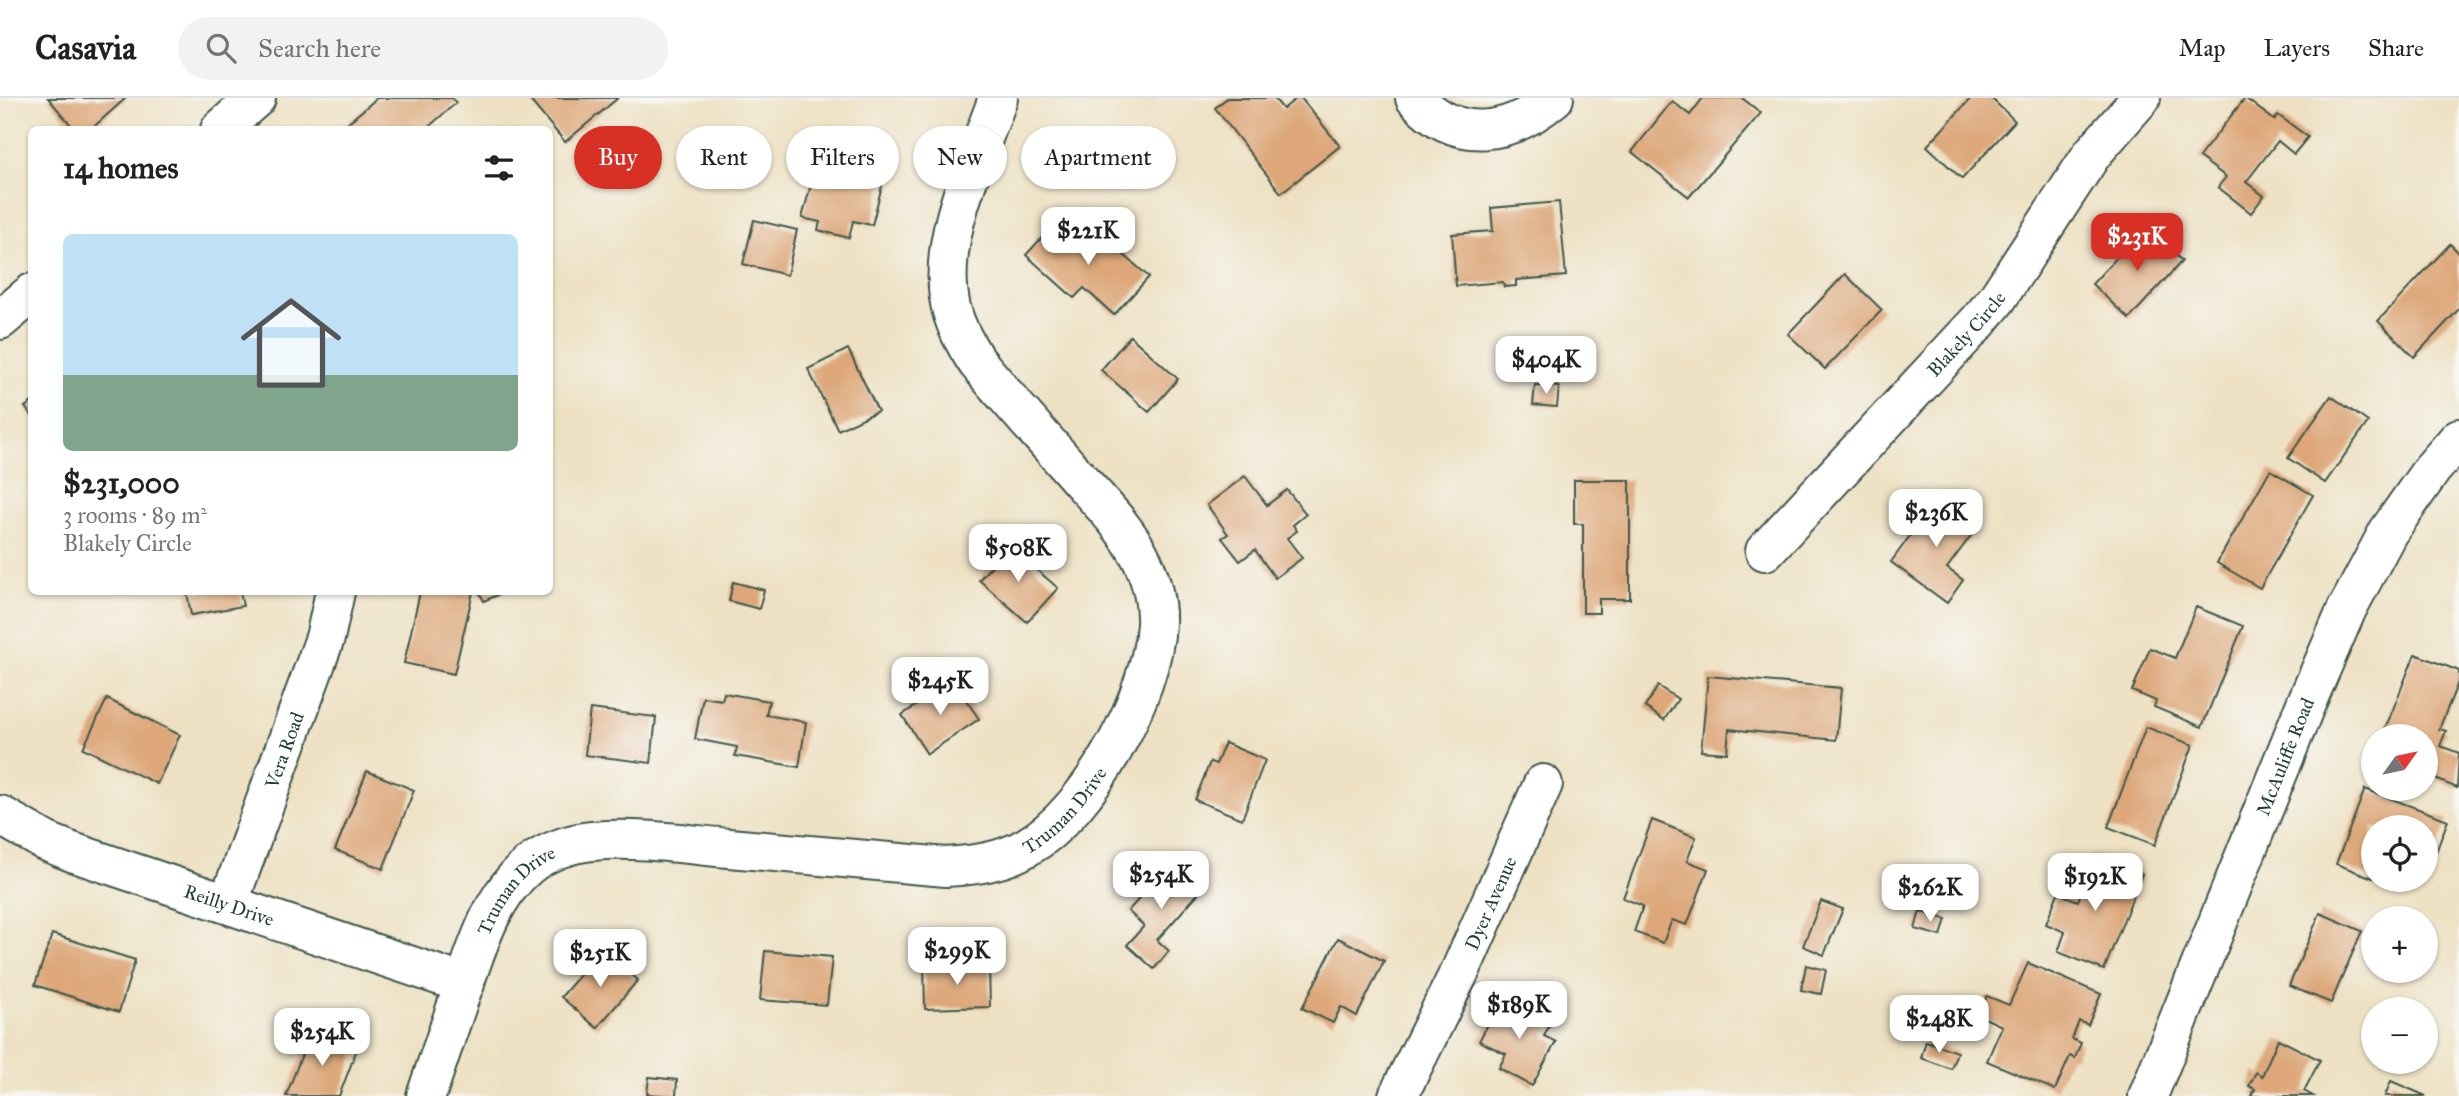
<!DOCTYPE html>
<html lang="en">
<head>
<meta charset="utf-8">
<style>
	:root { --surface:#fff; --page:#f2f2f2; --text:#202124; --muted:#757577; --line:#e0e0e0; --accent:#d93025 }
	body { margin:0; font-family:"IM FELL Great Primer",serif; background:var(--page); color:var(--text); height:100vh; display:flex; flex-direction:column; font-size:26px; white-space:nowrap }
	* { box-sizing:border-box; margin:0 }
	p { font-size:23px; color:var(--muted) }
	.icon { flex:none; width:38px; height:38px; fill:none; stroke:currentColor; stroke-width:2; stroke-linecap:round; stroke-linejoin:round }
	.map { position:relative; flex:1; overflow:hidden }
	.side { position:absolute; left:28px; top:28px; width:525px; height:469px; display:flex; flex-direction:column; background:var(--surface); border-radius:10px; box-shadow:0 2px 5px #0004 }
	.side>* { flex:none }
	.banner { position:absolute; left:574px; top:28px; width:665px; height:63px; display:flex; gap:14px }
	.needle { width:46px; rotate:57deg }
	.tools { position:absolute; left:2361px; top:626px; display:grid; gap:14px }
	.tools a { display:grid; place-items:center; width:77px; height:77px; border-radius:50%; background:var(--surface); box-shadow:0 2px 5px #0004; font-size:35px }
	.price { position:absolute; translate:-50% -60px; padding:0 16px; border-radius:14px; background:#fff; color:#222; font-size:23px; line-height:46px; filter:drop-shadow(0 2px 4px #0008) }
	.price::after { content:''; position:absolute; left:50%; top:42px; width:21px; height:16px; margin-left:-10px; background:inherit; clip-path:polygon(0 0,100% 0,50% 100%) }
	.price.selected { background:var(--accent); color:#fff }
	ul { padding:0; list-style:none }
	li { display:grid; align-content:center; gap:14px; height:371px; padding:0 35px }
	li span { display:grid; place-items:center; height:217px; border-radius:10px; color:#555 }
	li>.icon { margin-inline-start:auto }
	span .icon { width:126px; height:126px; fill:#fffc; stroke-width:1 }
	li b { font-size:30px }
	h2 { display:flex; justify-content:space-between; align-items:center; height:84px; padding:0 35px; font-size:30px }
	.tag { padding:0 24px; border-radius:32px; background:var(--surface); box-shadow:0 2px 5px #0004; font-size:24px; line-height:63px }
	.tag.selected { background:var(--accent); color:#fff }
	header { display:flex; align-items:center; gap:42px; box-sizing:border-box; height:98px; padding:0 35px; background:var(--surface); border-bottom:2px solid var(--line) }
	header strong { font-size:33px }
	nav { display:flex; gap:38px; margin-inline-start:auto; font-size:24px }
	.search { width:490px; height:63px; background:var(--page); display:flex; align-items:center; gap:18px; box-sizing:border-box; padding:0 24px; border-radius:38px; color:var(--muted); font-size:26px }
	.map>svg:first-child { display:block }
	.building { fill:#dda779 }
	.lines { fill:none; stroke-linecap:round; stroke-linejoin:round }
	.minor-casing { stroke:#3e5649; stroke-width:42 }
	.minor { stroke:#fff; stroke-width:38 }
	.labels { text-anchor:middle; stroke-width:5; stroke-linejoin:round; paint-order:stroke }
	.street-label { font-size:19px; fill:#1f3d34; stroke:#f6f6f2 }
</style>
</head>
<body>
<header>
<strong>Casavia</strong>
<div class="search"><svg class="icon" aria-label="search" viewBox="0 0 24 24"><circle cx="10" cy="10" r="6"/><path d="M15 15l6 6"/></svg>Search here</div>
<nav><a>Map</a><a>Layers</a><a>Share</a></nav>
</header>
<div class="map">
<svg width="2459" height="998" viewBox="0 0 2459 998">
	<rect width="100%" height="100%" fill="#f6f6f2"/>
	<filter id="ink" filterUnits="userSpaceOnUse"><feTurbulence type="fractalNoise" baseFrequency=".0143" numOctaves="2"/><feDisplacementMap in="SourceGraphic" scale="14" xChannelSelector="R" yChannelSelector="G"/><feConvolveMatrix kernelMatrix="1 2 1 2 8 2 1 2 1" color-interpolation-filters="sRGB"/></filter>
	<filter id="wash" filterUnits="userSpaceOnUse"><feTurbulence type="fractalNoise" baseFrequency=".00686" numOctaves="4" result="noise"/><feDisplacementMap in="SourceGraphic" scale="28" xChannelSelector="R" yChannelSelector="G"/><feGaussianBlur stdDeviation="1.57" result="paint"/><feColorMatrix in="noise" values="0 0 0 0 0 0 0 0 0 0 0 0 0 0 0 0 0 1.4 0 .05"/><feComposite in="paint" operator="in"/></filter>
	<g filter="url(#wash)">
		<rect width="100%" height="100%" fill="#eee1c3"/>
		<g id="blocks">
			<!-- building -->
			<g class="building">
				<path d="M48,0H126L90,32H75Z"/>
				<path d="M377,0H452L456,5L425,32H345L343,29Z"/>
				<path d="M528,0H618L565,44Z"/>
				<path d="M1227,0H1274L1283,11L1297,0H1301L1340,48L1281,95L1215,10Z"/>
				<path d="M1703,0H1742L1761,15L1689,99L1632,54L1672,3L1690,17Z"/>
				<path d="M1971,0H1991L2015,23L1962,81L1927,48Z"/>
				<path d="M2245,0L2274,22L2278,17L2308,39L2294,56L2278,43L2246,84L2264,98L2251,115L2218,89L2226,79L2199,59Z"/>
				<path d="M822,46L888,64L872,127L853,123L849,140L818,132L820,124L802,120Z"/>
				<path d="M1559,104L1566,178L1516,182V188L1504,189L1503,184L1456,188L1452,136L1493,133L1491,110Z"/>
				<path d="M754,122L797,132L787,177L743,166Z"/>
				<path d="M1058,122L1091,152L1104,139L1149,179L1114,217L1084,190L1074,200L1026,157Z"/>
				<path d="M2145,129L2182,163L2129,221L2092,186Z"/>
				<path d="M2450,146L2459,155V211L2414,259L2378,223Z"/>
				<path d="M1845,176L1882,212L1825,271L1788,236Z"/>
				<path d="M1130,238L1178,281L1149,314L1101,272Z"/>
				<path d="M848,251L878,313L838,332L808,271Z"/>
				<path d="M1535,287L1559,289L1557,309L1533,307Z"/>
				<path d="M2331,298L2368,324L2325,385L2288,360Z"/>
				<path d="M32,304V318L25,309Z"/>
				<path d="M2270,372L2313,397L2260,490L2217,465Z"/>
				<path d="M1245,378L1267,407L1287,392L1306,416L1293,427L1297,433L1287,440L1302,460L1275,480L1255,452L1240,463L1222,440L1228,436L1207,407Z"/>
				<path d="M1574,382H1630V501H1599V515H1583V426H1574Z"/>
				<path d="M1938,399L1978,428L1947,470L1963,482L1947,505L1891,464Z"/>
				<path d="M1009,448L1058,490L1027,524L979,482Z"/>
				<path d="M733,484L764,492L759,511L729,503Z"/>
				<path d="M187,494H240L243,508L191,517Z"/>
				<path d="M420,494H473L454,576L404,565Z"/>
				<path d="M479,494H504L484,503Z"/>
				<path d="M2196,509L2243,528L2202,629L2154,609L2156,603L2132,593L2150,550L2175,560Z"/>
				<path d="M2415,556L2459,573V582L2439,631L2446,633L2440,648L2459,655L2457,690L2426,677V639H2382Z"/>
				<path d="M1708,578L1841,590L1836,642L1729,631L1727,655L1701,653Z"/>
				<path d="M953,583L979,621L927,656L902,617Z"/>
				<path d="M1658,588L1678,601L1664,622L1645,609Z"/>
				<path d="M724,595L769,603L766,617L806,624L799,669L735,658L737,649L695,641L703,599L722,602Z"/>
				<path d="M107,601L180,637L157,686L83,650Z"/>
				<path d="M590,611L656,619L651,665L585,657Z"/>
				<path d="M2146,629L2193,647L2155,747L2108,729Z"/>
				<path d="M1225,645L1265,662L1242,721L1195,702L1210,664L1216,666Z"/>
				<path d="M367,673L414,692L383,771L335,752Z"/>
				<path d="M2365,691L2448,722L2436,754L2426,750V730H2373V780L2336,766Z"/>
				<path d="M1652,722L1696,739L1687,763L1708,771L1687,827L1672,822L1663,845L1634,834L1643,808L1623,800Z"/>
				<path d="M2095,757L2142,776L2104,872L2058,854L2065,834L2046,826L2058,795L2078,803Z"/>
				<path d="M1173,763L1203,790L1157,842L1169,853L1154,871L1127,847L1144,828L1128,813Z"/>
				<path d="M1821,803L1843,811L1824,857L1803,848Z"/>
				<path d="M1920,813L1946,821L1941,838L1915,831Z"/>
				<path d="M2320,815L2362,833L2331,905L2289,888Z"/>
				<path d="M52,836L135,862L119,914L35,887Z"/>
				<path d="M1338,840L1384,863L1357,918L1341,909L1333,925L1302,910Z"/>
				<path d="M602,851L638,882L597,930L561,899Z"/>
				<path d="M765,853L832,859L827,907L760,902Z"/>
				<path d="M2028,865L2101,896L2088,927L2079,923L2072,941L2081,945L2075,960L2070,958L2055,992L1987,963L2002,928L1978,917L1987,898L2009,907Z"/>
				<path d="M989,867L990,909L925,911L924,868Z"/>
				<path d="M1806,867L1826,872L1821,896L1801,892Z"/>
				<path d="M1502,900L1550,926L1544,938L1556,944L1532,988L1499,970L1506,956L1479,943Z"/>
				<path d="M311,933L357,951L339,998H286Z"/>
				<path d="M2278,941L2320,962L2304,993L2313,998H2252L2255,991L2249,988L2256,974L2262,978Z"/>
				<path d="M1926,943L1957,954L1951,971L1921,960Z"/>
				<path d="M649,979L677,982L676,998L647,996Z"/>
				<path d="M2391,983L2426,998H2385Z"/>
			</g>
		</g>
	</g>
	<g filter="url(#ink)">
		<use href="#blocks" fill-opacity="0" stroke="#3e5649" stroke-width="2"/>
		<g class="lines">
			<!-- minor casing -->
			<g class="minor-casing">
				<g id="minor">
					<path d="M1415,0C1457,46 1509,38 1554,0"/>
					<path d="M220,32L256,0"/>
					<path d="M0,222L32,195"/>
					<path id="s1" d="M1765,453L1978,224L1997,201L2092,56L2141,0"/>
					<path id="s2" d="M0,717L45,743L72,754L465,886"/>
					<path id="s3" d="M228,806L325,540L335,494"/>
					<path id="s4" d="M426,998C437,965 449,931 460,898C476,853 490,800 528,768C545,754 570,745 592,743C637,739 684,746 729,750C801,756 873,763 946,769C974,767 1002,764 1027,749C1090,713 1152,597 1156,526C1157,505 1151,482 1143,464C1129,434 1104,408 1082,384C1047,344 1011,305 977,264C965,246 954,226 950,205C937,139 977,61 998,0"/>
					<path id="s5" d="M1398,998L1462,869L1543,686"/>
					<path id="s6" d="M2148,998L2305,608L2347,511L2388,434L2432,371L2459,340"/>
				</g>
			</g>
			<!-- minor -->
			<use href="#minor" class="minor"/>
		</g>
	</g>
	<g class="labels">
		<!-- street labels -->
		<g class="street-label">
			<text dy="7" stroke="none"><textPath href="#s1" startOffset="296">Blakely Circle</textPath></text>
			<text dy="7" stroke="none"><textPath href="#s3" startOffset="164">Vera Road</textPath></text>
			<text dy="7" stroke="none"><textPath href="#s6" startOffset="366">McAuliffe Road</textPath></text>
			<text dy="7" stroke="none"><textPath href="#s4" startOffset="816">Truman Drive</textPath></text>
			<text dy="7" stroke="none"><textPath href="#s4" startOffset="228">Truman Drive</textPath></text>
			<text dy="7" stroke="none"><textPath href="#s5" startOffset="214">Dyer Avenue</textPath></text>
			<text dy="7" stroke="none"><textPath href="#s2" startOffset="247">Reilly Drive</textPath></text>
		</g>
	</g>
</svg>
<div class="tools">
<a><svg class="needle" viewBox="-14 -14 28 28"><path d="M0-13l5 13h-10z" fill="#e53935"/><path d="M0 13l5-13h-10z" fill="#757577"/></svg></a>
<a><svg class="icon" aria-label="locate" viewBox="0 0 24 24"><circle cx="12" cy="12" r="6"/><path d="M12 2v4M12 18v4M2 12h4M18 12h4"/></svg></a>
<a>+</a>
<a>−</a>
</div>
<b class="price" style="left:1088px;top:169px">$221K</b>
<b class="price selected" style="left:2137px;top:175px">$231K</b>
<b class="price" style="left:1546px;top:298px">$404K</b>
<b class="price" style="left:1936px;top:451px">$236K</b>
<b class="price" style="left:1018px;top:486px">$508K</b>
<b class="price" style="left:940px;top:619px">$245K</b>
<b class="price" style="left:1161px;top:813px">$254K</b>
<b class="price" style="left:2095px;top:815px">$192K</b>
<b class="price" style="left:1930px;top:826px">$262K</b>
<b class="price" style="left:957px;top:889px">$299K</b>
<b class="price" style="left:600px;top:891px">$251K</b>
<b class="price" style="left:1519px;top:943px">$189K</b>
<b class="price" style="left:1939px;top:957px">$248K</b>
<b class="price" style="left:322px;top:970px">$254K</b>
<div class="banner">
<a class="tag selected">Buy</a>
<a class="tag">Rent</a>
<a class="tag">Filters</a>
<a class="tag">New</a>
<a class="tag">Apartment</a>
</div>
<section class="side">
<h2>14 homes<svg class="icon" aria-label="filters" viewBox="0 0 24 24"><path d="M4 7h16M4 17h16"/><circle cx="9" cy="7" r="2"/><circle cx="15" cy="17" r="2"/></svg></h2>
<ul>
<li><span style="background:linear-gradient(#bfe0f5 65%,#7fa58c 0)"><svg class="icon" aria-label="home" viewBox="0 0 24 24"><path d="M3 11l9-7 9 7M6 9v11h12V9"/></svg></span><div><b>$231,000</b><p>3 rooms · 89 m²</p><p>Blakely Circle</p></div></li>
</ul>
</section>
</div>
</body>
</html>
